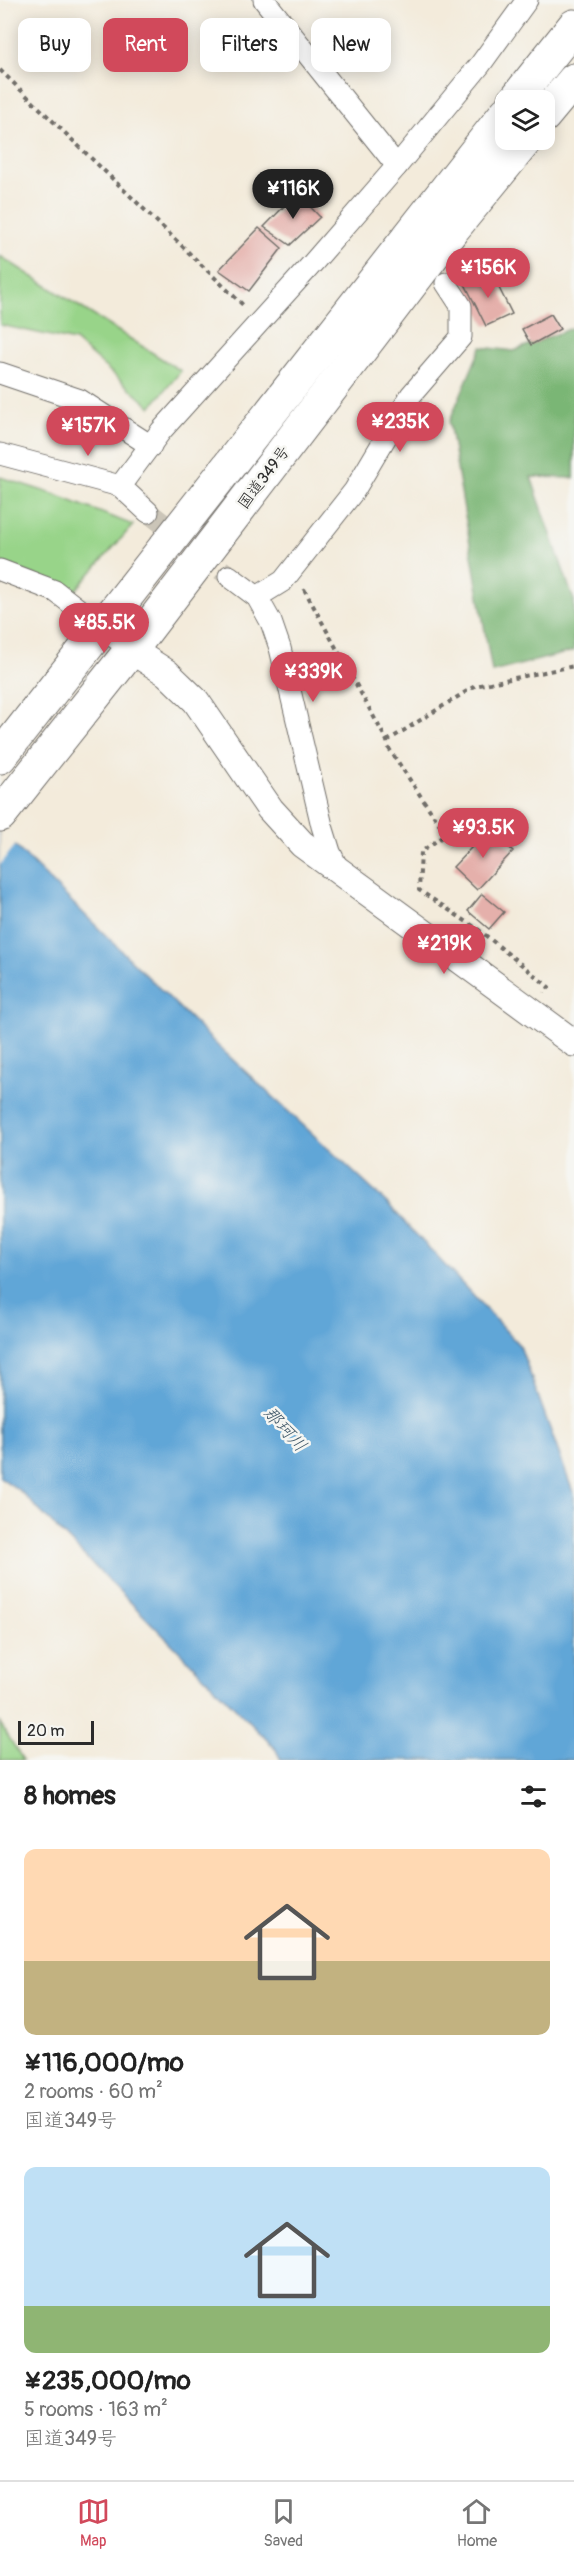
<!DOCTYPE html>
<html lang="en">
<head>
<meta charset="utf-8">
<style>
	:root { --surface:#fff; --page:#f6f6f6; --text:#222; --muted:#767676; --line:#e0e0e0; --accent:#d1495b }
	body { margin:0; font-family:Pangolin,"Klee One",sans-serif; background:var(--page); color:var(--text); height:100vh; display:flex; flex-direction:column; font-size:22px; white-space:nowrap }
	* { box-sizing:border-box; margin:0 }
	p { font-size:20px; color:var(--muted) }
	.icon { flex:none; width:33px; height:33px; fill:none; stroke:currentColor; stroke-width:2; stroke-linecap:round; stroke-linejoin:round }
	.map { position:relative; height:1760px; overflow:hidden }
	.side { display:flex; flex-direction:column; background:var(--surface); flex:1 }
	.side>* { flex:none }
	.banner { position:absolute; left:18px; top:18px; width:538px; height:54px; display:flex; gap:12px }
	.controls { position:absolute; left:495px; top:90px; display:grid; gap:12px }
	.controls a { display:grid; place-items:center; width:60px; height:60px; border-radius:12px; background:var(--surface); box-shadow:0 3px 15px #0003; font-size:30px }
	.scale { position:absolute; left:18px; bottom:15px; width:76px; box-sizing:border-box; padding-left:6px; border:3px solid #2b2b2b; border-top:0; font-size:16px; line-height:21px; white-space:nowrap; color:#2b2b2b; -webkit-text-stroke:4px #f6f6f2; paint-order:stroke }
	.price { position:absolute; translate:-50% -51px; padding:0 14px; border-radius:21px; background:var(--accent); color:#fff; font-size:20px; line-height:39px; filter:drop-shadow(0 2px 3px #0008) }
	.price::after { content:''; position:absolute; left:50%; top:36px; width:18px; height:14px; margin-left:-9px; background:inherit; clip-path:polygon(0 0,100% 0,50% 100%) }
	.price.selected { background:#222; color:#fff }
	ul { padding:0; list-style:none }
	li { display:grid; align-content:center; gap:12px; height:318px; padding:0 24px }
	li span { display:grid; place-items:center; height:186px; border-radius:12px; color:#555 }
	li>.icon { margin-inline-start:auto }
	span .icon { width:108px; height:108px; fill:#fffc; stroke-width:1 }
	li b { font-size:26px }
	h2 { display:flex; justify-content:space-between; align-items:center; height:72px; padding:0 24px; font-size:26px }
	.chip { padding:0 21px; border-radius:12px; background:var(--surface); box-shadow:0 3px 15px #0003; font-size:21px; line-height:54px }
	.chip.selected { background:var(--accent); color:#fff }
	.dock { display:flex; justify-content:space-around; align-items:center; height:84px; border-top:2px solid var(--line); background:var(--surface); font-size:16px; color:var(--muted) }
	.dock a { display:grid; justify-items:center; gap:3px }
	.dock .selected { color:var(--accent) }
	.map>svg:first-child { display:block }
	.green { fill:#98d489; stroke:#62805a; stroke-width:1.5 }
	.forest { fill:#7ab675; stroke:#527050; stroke-width:1.5 }
	.water { fill:#61a6d7; stroke:#466881; stroke-width:1.5 }
	.pier { fill:#f3ebdb }
	.building { fill:#e5b0ab }
	.lines { fill:none; stroke-linecap:round; stroke-linejoin:round }
	.minor-tunnel { stroke:#cbc5b8; stroke-width:21; stroke-dasharray:21 10; stroke-linecap:butt }
	.minor-casing { stroke:#716e69; stroke-width:23 }
	.tertiary-casing { stroke:#716e69; stroke-width:29 }
	.trunk-casing { stroke:#716e69; stroke-width:35 }
	.path { stroke:#716e69; stroke-width:4; stroke-dasharray:4.5 4.5; stroke-linecap:butt }
	.minor { stroke:#fff; stroke-width:21 }
	.tertiary { stroke:#fff; stroke-width:27 }
	.trunk { stroke:#fff; stroke-width:33 }
	.labels { text-anchor:middle; stroke-width:5; stroke-linejoin:round; paint-order:stroke }
	.street-label { font-size:16px; fill:#2b2b2b; stroke:#f6f6f2 }
	.water-label { font-size:18px; font-style:italic; fill:#3e5667; stroke:#f6f6f2 }
</style>
</head>
<body>
<div class="map">
<svg width="574" height="1760" viewBox="0 0 574 1760">
	<rect width="100%" height="100%" fill="#f6f6f2"/>
	<filter id="ink" filterUnits="userSpaceOnUse"><feTurbulence type="fractalNoise" baseFrequency=".0167" numOctaves="2"/><feDisplacementMap in="SourceGraphic" scale="12" xChannelSelector="R" yChannelSelector="G"/><feConvolveMatrix kernelMatrix="1 2 1 2 8 2 1 2 1" color-interpolation-filters="sRGB"/></filter>
	<filter id="wash" filterUnits="userSpaceOnUse"><feTurbulence type="fractalNoise" baseFrequency=".008" numOctaves="4" result="noise"/><feDisplacementMap in="SourceGraphic" scale="24" xChannelSelector="R" yChannelSelector="G"/><feGaussianBlur stdDeviation="1.35" result="paint"/><feColorMatrix in="noise" values="0 0 0 0 0 0 0 0 0 0 0 0 0 0 0 0 0 1.4 0 .05"/><feComposite in="paint" operator="in"/></filter>
	<g filter="url(#wash)">
		<rect width="100%" height="100%" fill="#f3ebdb"/>
		<!-- green -->
		<g class="green">
			<path d="M0,256L181,371L151,407L75,341L0,325Z"/>
			<path d="M0,477L53,494L133,525L75,591L0,562Z"/>
			<path d="M0,1723L23,1760H0Z"/>
		</g>
		<!-- forest -->
		<path class="forest" d="M574,327V478L531,477L574,601V651L492,672L449,422L481,347L514,351Z"/>
		<!-- water -->
		<path class="water" d="M0,831L218,1046L388,1204L520,1346L574,1495V1760H281L275,1748L20,1491L0,1477Z"/>
		<!-- pier -->
		<path class="pier" d="M0,828L17,843L0,865Z"/>
		<g id="blocks">
			<!-- building -->
			<g class="building">
				<path d="M297,193L320,217L290,245L264,227Z"/>
				<path d="M259,228L282,248L249,291L219,270Z"/>
				<path d="M491,272L512,314L486,326L465,284Z"/>
				<path d="M551,314L560,329L531,345L522,329Z"/>
				<path d="M489,829L513,851L477,890L453,867Z"/>
				<path d="M482,894L504,912L489,929L468,911Z"/>
			</g>
		</g>
	</g>
	<g filter="url(#ink)">
		<use href="#blocks" fill-opacity="0" stroke="#716e69" stroke-width="1.5"/>
		<g class="lines">
			<!-- minor-tunnel -->
			<path class="minor-tunnel" d="M148,512L229,576"/>
			<!-- minor casing -->
			<g class="minor-casing">
				<g id="minor">
					<path d="M264,0L397,166"/>
					<path d="M0,373L80,400L151,446"/>
					<path d="M0,454L120,486L148,512"/>
					<path d="M120,486L161,431L312,264L397,166L480,65L527,0"/>
					<path d="M0,570L55,591L131,650"/>
					<path d="M229,576L257,597L271,622L280,648L322,826L330,852L339,871"/>
					<path d="M257,597L283,581L354,491L411,395L461,337V306L446,283"/>
				</g>
			</g>
			<!-- tertiary casing -->
			<g class="tertiary-casing">
				<path id="tertiary" d="M131,650L167,673L196,701L270,809L302,844L574,1043"/>
			</g>
			<!-- trunk casing -->
			<g class="trunk-casing">
				<g id="trunk">
					<path d="M515,100L574,26"/>
					<path d="M544,116L574,80"/>
					<path d="M0,757L506,113"/>
					<path d="M0,815L131,650L453,229L526,140"/>
				</g>
			</g>
			<!-- path -->
			<g class="path">
				<path d="M0,70L243,305"/>
				<path d="M304,589L387,741L388,747L446,834L421,852L419,890L479,930L549,987L545,993"/>
				<path d="M387,741L475,686L574,666"/>
			</g>
			<!-- minor -->
			<use href="#minor" class="minor"/>
			<!-- tertiary -->
			<use href="#tertiary" class="tertiary"/>
			<!-- trunk -->
			<use href="#trunk" class="trunk"/>
		</g>
	</g>
	<g class="labels">
		<!-- street labels -->
		<g class="street-label">
			<text transform="translate(263 477) rotate(-53)" y="6">国道349号</text>
		</g>
		<!-- water labels -->
		<g class="water-label">
			<text transform="translate(285 1429) rotate(47)" y="6">那珂川</text>
		</g>
	</g>
</svg>
<div class="controls">
<a><svg class="icon" aria-label="layers" viewBox="0 0 24 24"><path d="M12 4l9 5-9 5-9-5zM3 14l9 5 9-5"/></svg></a>
</div>
<div class="scale">20 m</div>
<b class="price selected" style="left:293px;top:220px">¥116K</b>
<b class="price" style="left:488px;top:299px">¥156K</b>
<b class="price" style="left:400px;top:453px">¥235K</b>
<b class="price" style="left:88px;top:457px">¥157K</b>
<b class="price" style="left:104px;top:654px">¥85.5K</b>
<b class="price" style="left:313px;top:703px">¥339K</b>
<b class="price" style="left:483px;top:859px">¥93.5K</b>
<b class="price" style="left:444px;top:975px">¥219K</b>
<div class="banner">
<a class="chip">Buy</a>
<a class="chip selected">Rent</a>
<a class="chip">Filters</a>
<a class="chip">New</a>
</div>
</div>
<section class="side">
<h2>8 homes<svg class="icon" aria-label="filters" viewBox="0 0 24 24"><path d="M4 7h16M4 17h16"/><circle cx="9" cy="7" r="2"/><circle cx="15" cy="17" r="2"/></svg></h2>
<ul>
<li><span style="background:linear-gradient(#ffd9b3 60%,#c2b280 0)"><svg class="icon" aria-label="home" viewBox="0 0 24 24"><path d="M3 11l9-7 9 7M6 9v11h12V9"/></svg></span><div><b>¥116,000/mo</b><p>2 rooms · 60 m²</p><p>国道349号</p></div></li>
<li><span style="background:linear-gradient(#bfe0f5 75%,#8fb573 0)"><svg class="icon" aria-label="home" viewBox="0 0 24 24"><path d="M3 11l9-7 9 7M6 9v11h12V9"/></svg></span><div><b>¥235,000/mo</b><p>5 rooms · 163 m²</p><p>国道349号</p></div></li>
</ul>
</section>
<nav class="dock">
<a class="selected"><svg class="icon" aria-label="map" viewBox="0 0 24 24"><path d="M3 6l6-2 6 2 6-2v14l-6 2-6-2-6 2zM9 4v14M15 6v14"/></svg>Map</a>
<a><svg class="icon" aria-label="saved" viewBox="0 0 24 24"><path d="M7 4h10v16l-5-4-5 4z"/></svg>Saved</a>
<a><svg class="icon" aria-label="home" viewBox="0 0 24 24"><path d="M3 11l9-7 9 7M6 9v11h12V9"/></svg>Home</a>
</nav>
</body>
</html>
